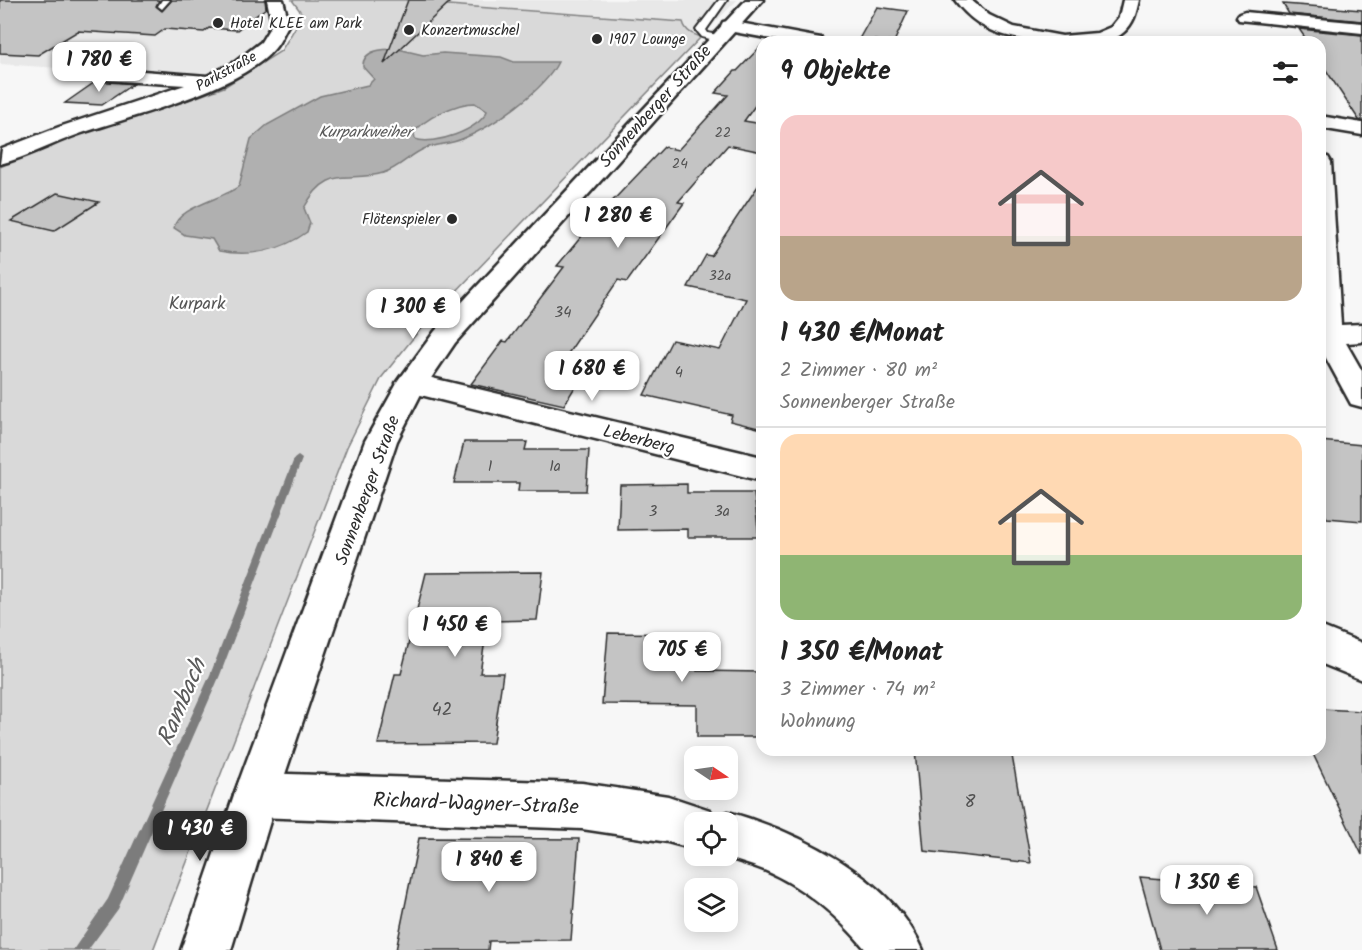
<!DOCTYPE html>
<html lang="de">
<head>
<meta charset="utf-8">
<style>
	:root { --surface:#fff; --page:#f2f2f2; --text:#222; --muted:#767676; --line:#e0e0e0; --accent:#2b2b2b }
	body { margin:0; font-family:Kalam,sans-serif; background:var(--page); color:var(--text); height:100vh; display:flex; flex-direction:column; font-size:22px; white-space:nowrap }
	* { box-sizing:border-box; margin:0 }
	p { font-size:20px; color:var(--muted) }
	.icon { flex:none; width:33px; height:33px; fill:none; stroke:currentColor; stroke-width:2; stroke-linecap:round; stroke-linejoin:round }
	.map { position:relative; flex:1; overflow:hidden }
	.panel { position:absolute; left:756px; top:36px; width:570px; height:720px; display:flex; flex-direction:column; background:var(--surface); border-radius:18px; box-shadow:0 3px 15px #0003 }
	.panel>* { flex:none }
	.needle { width:39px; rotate:103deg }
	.tools { position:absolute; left:684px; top:746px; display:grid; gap:12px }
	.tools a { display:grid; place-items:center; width:54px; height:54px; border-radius:12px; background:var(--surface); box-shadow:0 3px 15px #0003; font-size:30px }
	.price { position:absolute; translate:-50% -51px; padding:0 14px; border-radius:12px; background:#fff; color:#222; font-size:20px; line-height:39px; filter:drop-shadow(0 2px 3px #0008) }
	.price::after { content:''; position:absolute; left:50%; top:36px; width:18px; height:14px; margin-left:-9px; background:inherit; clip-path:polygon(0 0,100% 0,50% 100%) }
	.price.on { background:var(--accent); color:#fff }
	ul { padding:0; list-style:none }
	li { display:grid; align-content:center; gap:12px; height:318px; padding:0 24px }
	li+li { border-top:2px solid var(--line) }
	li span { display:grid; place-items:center; height:186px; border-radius:18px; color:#555 }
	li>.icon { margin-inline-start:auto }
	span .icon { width:108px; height:108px; fill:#fffc; stroke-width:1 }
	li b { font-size:26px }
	h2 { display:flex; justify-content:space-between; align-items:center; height:72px; padding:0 24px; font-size:26px }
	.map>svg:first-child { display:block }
	.built { fill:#e8e8e8 }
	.green { fill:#d9d9d9; stroke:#828282; stroke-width:1.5 }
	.water { fill:#b0b0b0; stroke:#7b7b7b; stroke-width:1.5; fill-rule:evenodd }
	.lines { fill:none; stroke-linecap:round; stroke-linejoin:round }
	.stream { fill:#7b7b7b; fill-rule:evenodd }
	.building { fill:#c4c4c4; stroke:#2b2b2b; stroke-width:1.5 }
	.service-casing { stroke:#2b2b2b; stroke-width:4 }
	.minor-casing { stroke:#2b2b2b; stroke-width:5 }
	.secondary-casing { stroke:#2b2b2b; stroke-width:5 }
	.service { fill:#fff; fill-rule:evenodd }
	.minor { fill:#fff; fill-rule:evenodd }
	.secondary { fill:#fff; fill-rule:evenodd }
	.poi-dot { fill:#2b2b2b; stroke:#fff; stroke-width:2 }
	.labels { text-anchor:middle; stroke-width:4.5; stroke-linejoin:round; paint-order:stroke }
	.far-number-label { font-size:14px; fill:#515151 }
	.far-poi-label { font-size:15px; fill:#2b2b2b; stroke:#fff; text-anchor:start }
	.far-street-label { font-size:15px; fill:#2b2b2b; stroke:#fff }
	.number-label { font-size:15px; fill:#515151 }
	.far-water-label { font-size:16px; font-style:italic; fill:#5a5a5a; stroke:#fff }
	.street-label { font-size:18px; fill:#2b2b2b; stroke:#fff }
	.park-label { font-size:18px; fill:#565656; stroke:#fff }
	.near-number-label { font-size:18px; fill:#515151 }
	.near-street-label { font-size:21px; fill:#2b2b2b; stroke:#fff }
	.near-water-label { font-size:24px; font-style:italic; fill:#5a5a5a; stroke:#fff }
</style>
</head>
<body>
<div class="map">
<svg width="1362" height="950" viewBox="0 0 1362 950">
	<rect width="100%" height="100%" fill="#f7f7f7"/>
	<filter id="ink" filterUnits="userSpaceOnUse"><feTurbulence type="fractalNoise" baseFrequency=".0167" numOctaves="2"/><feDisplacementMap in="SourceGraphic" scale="12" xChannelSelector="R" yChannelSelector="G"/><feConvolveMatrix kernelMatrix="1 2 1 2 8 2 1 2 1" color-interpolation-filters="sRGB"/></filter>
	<g filter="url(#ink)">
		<!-- built -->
		<g class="built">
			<path d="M0,0H264L270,8L272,15L264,34L247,52L234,63L203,78L0,64Z"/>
			<path d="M423,0H737L701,37L690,33L683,22L420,3Z"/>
		</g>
		<!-- green -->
		<path class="green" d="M292,0H423L421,3L683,22C686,32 692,34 701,37L422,327L382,377L347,447L153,950H0V167L79,132L183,102L224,87L281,51L303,15Z"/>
		<!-- water -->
		<path class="water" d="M398,49L423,55L443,53L501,57L514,62H558C544,91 492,127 462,139C451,144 438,144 426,148C410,154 400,168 383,173C347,183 328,164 304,208L310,223L307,232C281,251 250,257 219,251L212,239L185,235L174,228C177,207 224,199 239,186L251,139L267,125L320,96L368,85L374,79L363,67C362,49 384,49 398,49ZM475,103L487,111C480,130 433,146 415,139L414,133C424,118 457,103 475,103Z"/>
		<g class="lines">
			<!-- stream -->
			<path class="stream" d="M298,456L302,459L220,675L118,909L88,950H73L108,899L210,675L294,459Z"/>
		</g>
		<!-- building -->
		<g class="building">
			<path d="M0,0H159L156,6L162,11L172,0H265L266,8L237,30L209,28L204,32L165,29L155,36L78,31L38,55L0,53Z"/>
			<path d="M408,0H452L384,64Z"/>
			<path d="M1283,4L1362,10V21L1289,14Z"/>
			<path d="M877,7L908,11L894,42L859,39Z"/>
			<path d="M1299,29L1362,35V121L1359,120L1320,61V42H1308Z"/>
			<path d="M762,45V96L744,121L762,124V152L728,145L678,202L684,203L627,282L618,280L567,355L591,361L564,405L471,384L503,341L507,342L564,267L557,266L601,213L664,147L678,150L728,95L715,93L735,71H737Z"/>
			<path d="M98,80L133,84L102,105L65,103Z"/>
			<path d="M762,180V429L730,421L732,415L644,395L672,340L720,350L746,299L688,287L706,255L711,256Z"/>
			<path d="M57,193L99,202L54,231L11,221Z"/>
			<path d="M1320,441L1362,445V521L1327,518L1320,505Z"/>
			<path d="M464,442H527L525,450H589L586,491H518L519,483H454Z"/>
			<path d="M687,484V493H754L759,537H688V529L618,530L620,485Z"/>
			<path d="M543,572L537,620L488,621L480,673H503L493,743L378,744L395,674H401L426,573Z"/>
			<path d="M608,633L698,634L697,671L762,672V737H697V705L602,704Z"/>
			<path d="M1320,709L1362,711V855L1311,750H1320Z"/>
			<path d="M915,750H1011L1031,863L924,851Z"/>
			<path d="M419,838L579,839L571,940L489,941L488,950H396Z"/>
			<path d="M1140,877L1256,887L1278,950H1160Z"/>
		</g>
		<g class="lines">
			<!-- service casing -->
			<g class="service-casing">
				<g id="service">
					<path d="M162,0H170L162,9L158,6Z"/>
					<path d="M719,0H727L706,30L708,33L721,36L723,38L718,41L702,37L696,30Z"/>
				</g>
			</g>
			<!-- minor casing -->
			<g class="minor-casing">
				<g id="minor">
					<path d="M267,0H283L289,24C284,31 281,41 275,48C242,89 132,116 82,133C55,142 28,157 0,164L2,149L59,127L185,85L104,80L98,78L95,74L98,70L104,68L207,76L235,62L261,42L272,24Z"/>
					<path d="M955,0H971L989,15L1014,27L1062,36L1097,33L1111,27L1119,17L1123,0H1139C1136,13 1134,23 1124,32C1111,44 1092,42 1076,42C1030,42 984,41 955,0Z"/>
					<path d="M1245,12L1362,23V33L1239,20L1237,17L1239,14Z"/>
					<path d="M729,21L815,37L821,38L824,42H788L723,30L721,26L723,22Z"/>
					<path d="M1320,116L1362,123V135L1320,128Z"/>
					<path d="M1320,156L1328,157L1331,162L1341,325L1362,324V342L1346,343L1362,371V407L1351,404L1320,347Z"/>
					<path d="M411,373L762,457V481L401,390L396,383L401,376Z"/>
					<path d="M1320,626L1362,643V680L1320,663Z"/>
					<path d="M256,773L582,783L668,796L710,810L714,818L728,812C799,832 893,878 923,950H866C839,917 804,887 764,870C750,864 735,861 721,855H728V822H694V849L668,842L582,829L256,817L240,811L234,795L240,779Z"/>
				</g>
			</g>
			<!-- secondary casing -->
			<g class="secondary-casing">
				<path id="secondary" d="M746,0H763L455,343L423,390L397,441L278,795L231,950H181L234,795L365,441L399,380L435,331Z"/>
			</g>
			<!-- service -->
			<use href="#service" class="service"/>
			<!-- minor -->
			<use href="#minor" class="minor"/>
			<!-- secondary -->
			<use href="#secondary" class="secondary"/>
		</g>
	</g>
	<!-- markers -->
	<g class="poi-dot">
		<circle cx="218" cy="23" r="6"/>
		<circle cx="409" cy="30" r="6"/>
		<circle cx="597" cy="39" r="6"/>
		<circle cx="452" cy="219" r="6"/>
	</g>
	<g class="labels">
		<!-- far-number labels -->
		<g class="far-number-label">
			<text x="723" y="137">22</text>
			<text x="680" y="168">24</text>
			<text x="720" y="280">32a</text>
		</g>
		<!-- far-poi labels -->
		<g class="far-poi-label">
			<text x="230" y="28">Hotel KLEE am Park</text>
			<text x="421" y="35">Konzertmuschel</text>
			<text x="609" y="44">1907 Lounge</text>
			<text x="440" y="224" text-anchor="end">Flötenspieler</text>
		</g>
		<!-- far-street labels -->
		<g class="far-street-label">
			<text transform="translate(226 71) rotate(-29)" y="5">Parkstraße</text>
		</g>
		<!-- number labels -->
		<g class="number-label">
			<text x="563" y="317">34</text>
			<text x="679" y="377">4</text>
			<text x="490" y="471">1</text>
			<text x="555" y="471">1a</text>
			<text x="653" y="516">3</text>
			<text x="722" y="516">3a</text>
		</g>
		<!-- far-water labels -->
		<g class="far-water-label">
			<text x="365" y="137">Kurparkweiher</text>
		</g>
		<!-- street labels -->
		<g class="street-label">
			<text transform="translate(655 106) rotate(-48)" y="6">Sonnenberger Straße</text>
			<text transform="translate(639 439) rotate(14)" y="6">Leberberg</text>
			<text transform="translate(367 490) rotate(-70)" y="6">Sonnenberger Straße</text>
		</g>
		<!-- park labels -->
		<g class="park-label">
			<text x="197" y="309">Kurpark</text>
		</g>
		<!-- near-number labels -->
		<g class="near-number-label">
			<text x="442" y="715">42</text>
			<text x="970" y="807">8</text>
		</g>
		<!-- near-street labels -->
		<g class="near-street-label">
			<text transform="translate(476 803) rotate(2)" y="7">Richard-Wagner-Straße</text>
		</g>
		<!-- near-water labels -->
		<g class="near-water-label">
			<text transform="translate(181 702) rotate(-67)" y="8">Rambach</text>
		</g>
	</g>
</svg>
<div class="tools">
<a><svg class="needle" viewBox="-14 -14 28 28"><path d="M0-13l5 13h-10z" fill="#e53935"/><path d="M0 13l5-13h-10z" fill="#767676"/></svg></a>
<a><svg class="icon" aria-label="locate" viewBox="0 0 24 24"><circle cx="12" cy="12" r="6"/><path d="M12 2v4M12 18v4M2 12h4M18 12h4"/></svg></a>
<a><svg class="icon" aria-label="layers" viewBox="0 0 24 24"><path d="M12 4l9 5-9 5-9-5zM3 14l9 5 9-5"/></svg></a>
</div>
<b class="price" style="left:99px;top:93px">1 780 €</b>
<b class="price" style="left:618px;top:249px">1 280 €</b>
<b class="price" style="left:413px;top:340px">1 300 €</b>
<b class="price" style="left:592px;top:402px">1 680 €</b>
<b class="price" style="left:455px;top:658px">1 450 €</b>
<b class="price" style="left:682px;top:683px">705 €</b>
<b class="price on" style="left:200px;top:862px">1 430 €</b>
<b class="price" style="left:489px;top:893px">1 840 €</b>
<b class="price" style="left:1207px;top:916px">1 350 €</b>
<section class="panel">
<h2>9 Objekte<svg class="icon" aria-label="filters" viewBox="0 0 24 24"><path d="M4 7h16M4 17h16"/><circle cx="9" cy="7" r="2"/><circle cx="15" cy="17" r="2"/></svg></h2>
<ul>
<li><span style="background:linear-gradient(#f6c9c9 65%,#b9a48a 0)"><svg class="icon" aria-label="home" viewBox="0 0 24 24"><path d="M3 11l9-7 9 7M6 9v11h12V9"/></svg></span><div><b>1 430 €/Monat</b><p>2 Zimmer · 80 m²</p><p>Sonnenberger Straße</p></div></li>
<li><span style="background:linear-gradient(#ffd9b3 65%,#8fb573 0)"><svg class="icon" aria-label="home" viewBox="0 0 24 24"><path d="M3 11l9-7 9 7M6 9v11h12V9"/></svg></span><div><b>1 350 €/Monat</b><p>3 Zimmer · 74 m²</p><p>Wohnung</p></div></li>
</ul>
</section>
</div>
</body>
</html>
